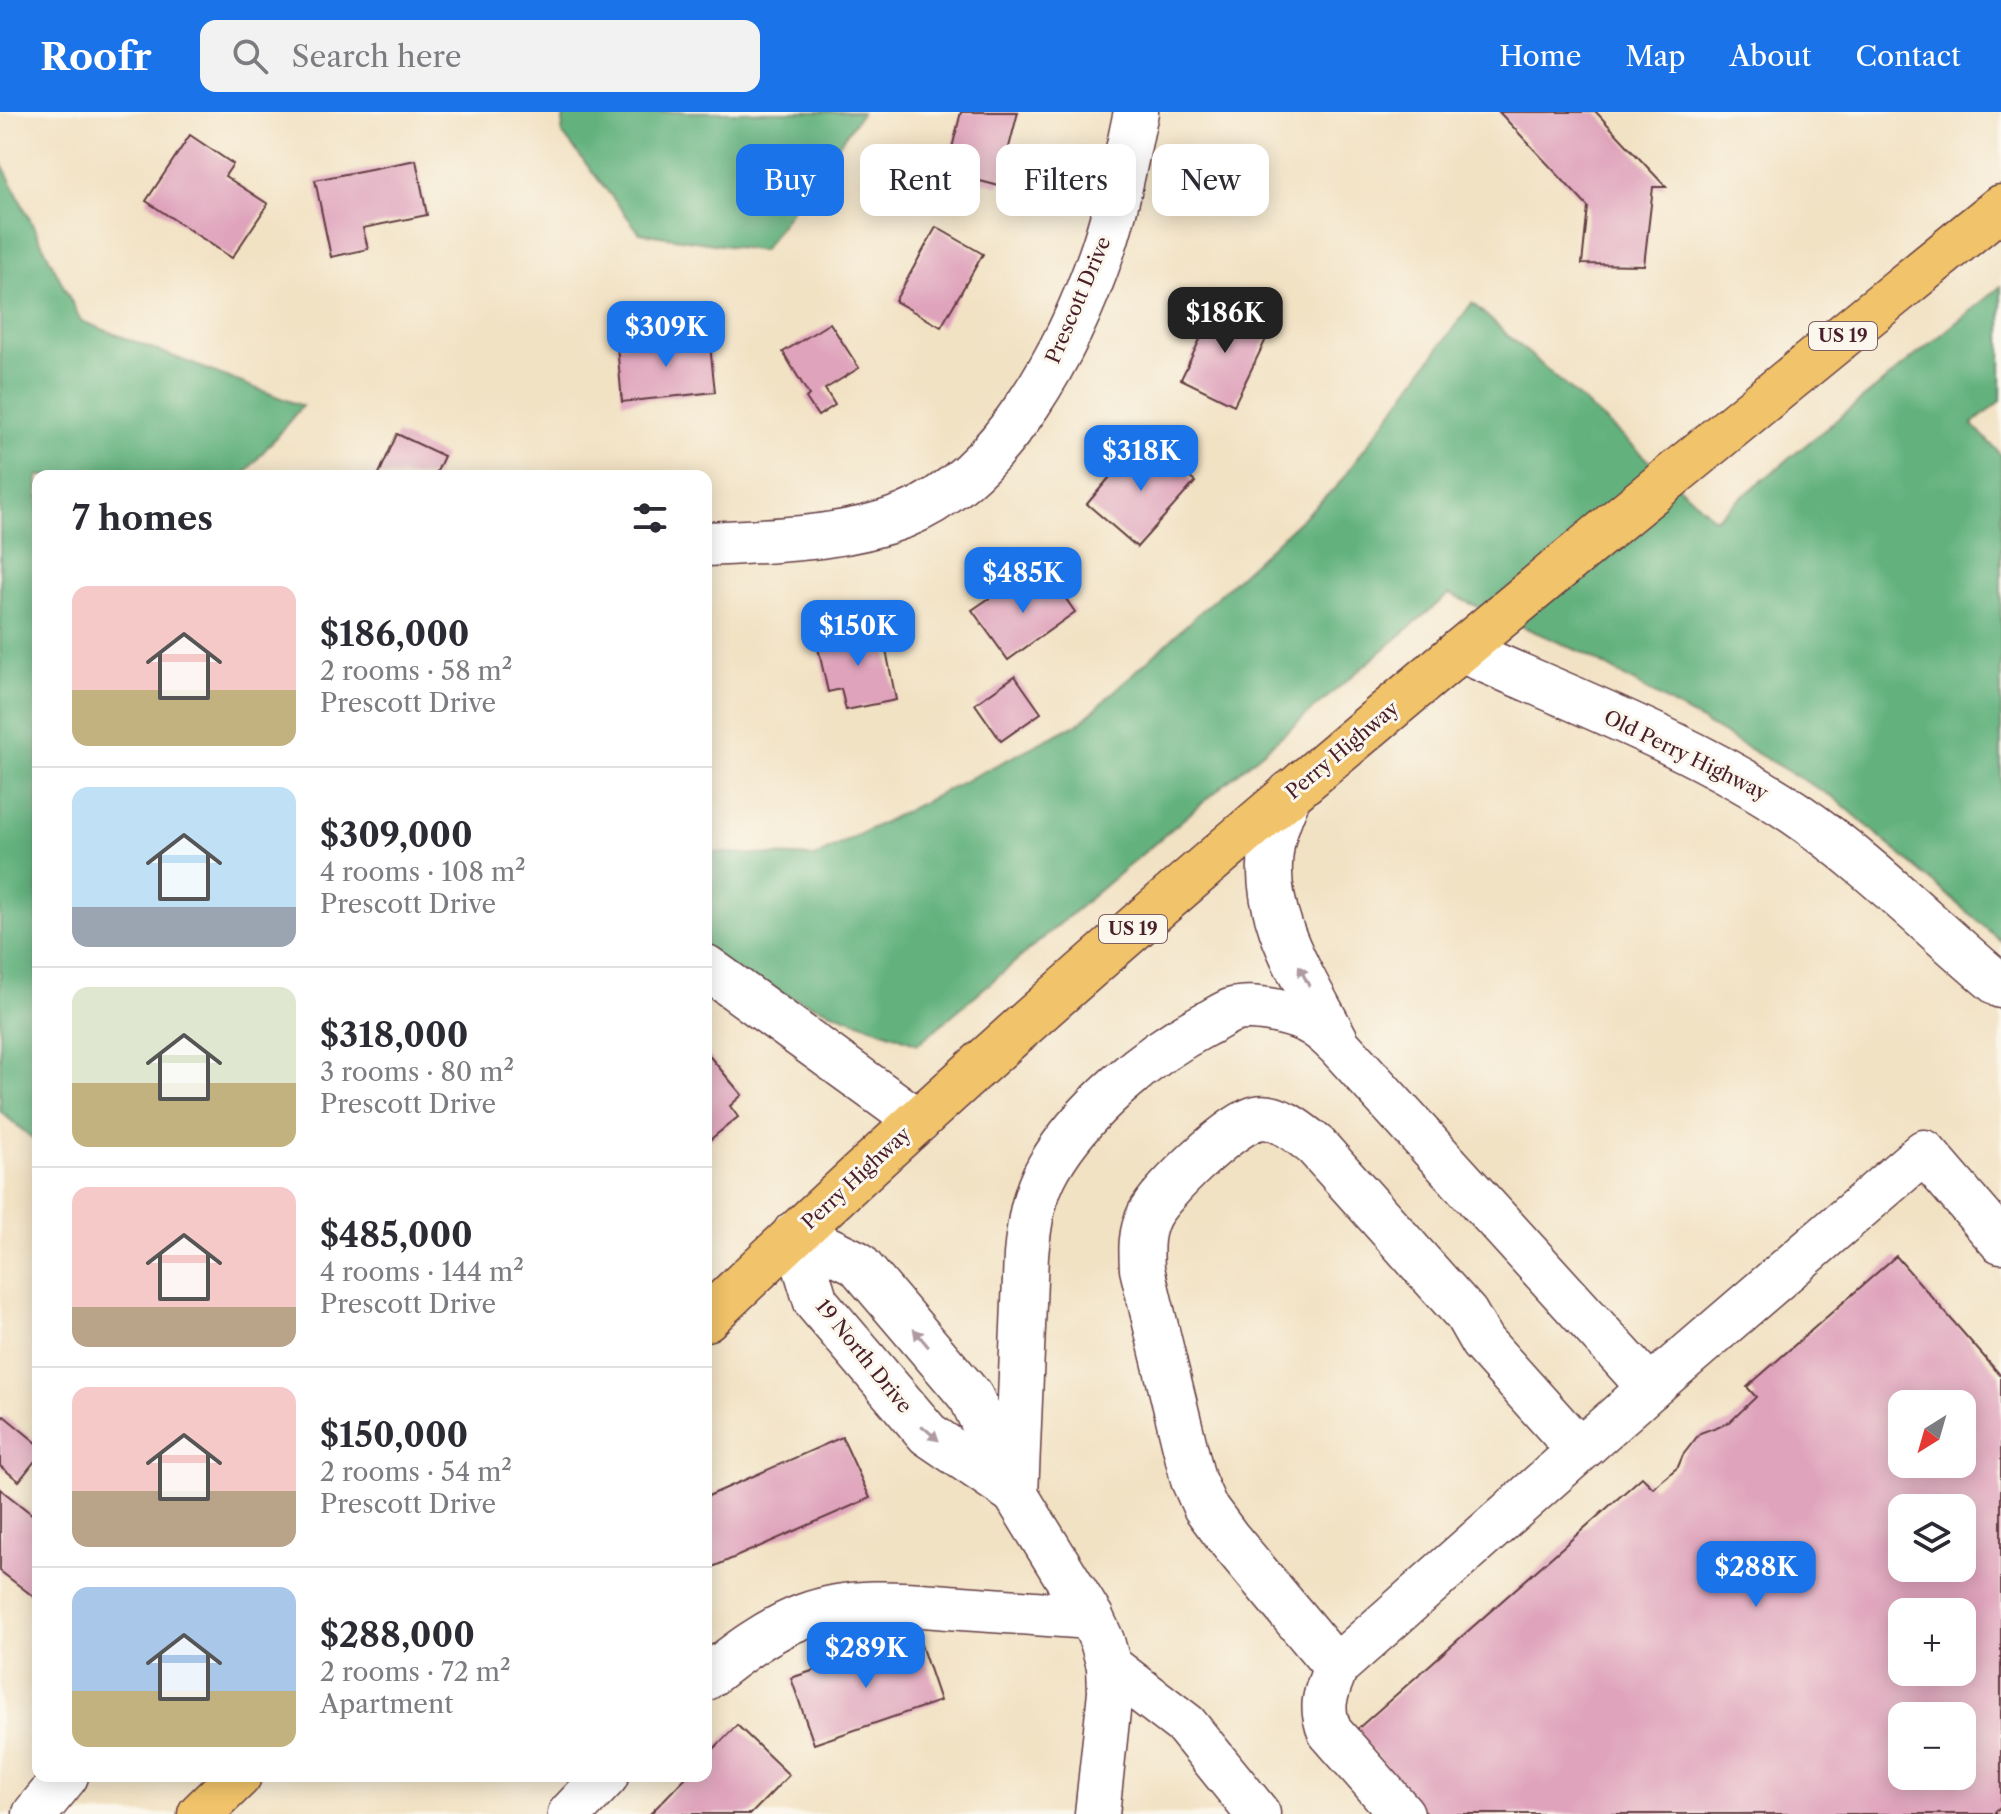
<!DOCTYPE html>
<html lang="en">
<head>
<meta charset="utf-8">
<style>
	:root { --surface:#fff; --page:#f2f2f3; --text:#2b2b33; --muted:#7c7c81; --line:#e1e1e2; --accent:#1a73e8 }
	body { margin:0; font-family:"Libre Caslon Text",serif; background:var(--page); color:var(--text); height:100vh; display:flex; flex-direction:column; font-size:30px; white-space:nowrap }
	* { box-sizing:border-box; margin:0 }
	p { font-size:26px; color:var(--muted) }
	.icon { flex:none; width:44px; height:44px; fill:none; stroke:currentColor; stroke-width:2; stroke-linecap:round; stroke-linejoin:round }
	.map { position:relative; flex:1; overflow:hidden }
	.side { position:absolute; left:32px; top:358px; width:680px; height:1312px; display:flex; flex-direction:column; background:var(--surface); border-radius:16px; box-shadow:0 4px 20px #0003 }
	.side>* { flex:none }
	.banner { position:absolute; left:736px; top:32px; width:760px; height:72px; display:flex; gap:16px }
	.needle { width:52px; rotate:217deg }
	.fabs { position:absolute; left:1888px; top:1278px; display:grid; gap:16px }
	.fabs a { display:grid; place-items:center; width:88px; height:88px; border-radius:16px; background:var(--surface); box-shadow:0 4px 20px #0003; font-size:40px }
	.price { position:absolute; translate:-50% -68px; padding:0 18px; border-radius:16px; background:var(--accent); color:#fff; font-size:26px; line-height:52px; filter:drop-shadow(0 2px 4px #0008) }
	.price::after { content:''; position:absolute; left:50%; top:48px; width:24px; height:18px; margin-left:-12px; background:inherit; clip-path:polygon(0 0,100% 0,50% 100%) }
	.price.active { background:#222; color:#fff }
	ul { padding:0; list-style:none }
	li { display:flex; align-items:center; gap:24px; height:200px; padding:0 40px }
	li+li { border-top:2px solid var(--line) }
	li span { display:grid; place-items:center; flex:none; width:224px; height:160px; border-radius:16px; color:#555 }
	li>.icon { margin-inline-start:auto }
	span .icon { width:96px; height:96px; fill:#fffc; stroke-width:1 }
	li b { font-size:34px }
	h2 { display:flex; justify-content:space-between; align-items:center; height:96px; padding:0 40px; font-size:34px }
	.chip { padding:0 28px; border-radius:16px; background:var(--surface); box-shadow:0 4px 20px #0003; font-size:28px; line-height:72px }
	.chip.active { background:var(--accent); color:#fff }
	header { display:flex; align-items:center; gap:48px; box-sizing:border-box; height:112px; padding:0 40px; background:var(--accent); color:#fff }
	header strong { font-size:38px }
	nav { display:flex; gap:44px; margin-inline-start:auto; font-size:28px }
	.search { width:560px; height:72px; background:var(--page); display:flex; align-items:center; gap:20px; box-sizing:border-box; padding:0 28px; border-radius:16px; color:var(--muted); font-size:30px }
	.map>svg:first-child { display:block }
	.forest { fill:#63b27e; stroke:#566854; stroke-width:2 }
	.building { fill:#dfa3bb; fill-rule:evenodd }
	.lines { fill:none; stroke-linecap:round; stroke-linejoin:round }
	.minor-casing { stroke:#633c42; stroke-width:47 }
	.major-casing { stroke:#633c42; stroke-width:47 }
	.minor { stroke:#fff; stroke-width:44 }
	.major { stroke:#f1c36a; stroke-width:44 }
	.oneway { fill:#ae9aa0 }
	.labels { text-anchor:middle; stroke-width:6; stroke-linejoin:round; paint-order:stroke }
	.shield { fill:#fbf7ec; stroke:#7f6065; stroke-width:2 }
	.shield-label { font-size:18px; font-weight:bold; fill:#4a1f2b }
	.street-label { font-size:20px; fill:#4a1f2b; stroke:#fbf7ec }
</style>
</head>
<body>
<header>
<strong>Roofr</strong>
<div class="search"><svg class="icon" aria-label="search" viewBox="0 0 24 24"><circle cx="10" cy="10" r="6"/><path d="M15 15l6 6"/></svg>Search here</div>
<nav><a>Home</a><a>Map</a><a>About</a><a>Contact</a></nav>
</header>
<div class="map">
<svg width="2001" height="1702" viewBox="0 0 2001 1702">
	<rect width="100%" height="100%" fill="#fbf7ec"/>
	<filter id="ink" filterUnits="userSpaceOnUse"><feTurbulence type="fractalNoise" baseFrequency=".0125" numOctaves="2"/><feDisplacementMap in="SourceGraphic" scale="16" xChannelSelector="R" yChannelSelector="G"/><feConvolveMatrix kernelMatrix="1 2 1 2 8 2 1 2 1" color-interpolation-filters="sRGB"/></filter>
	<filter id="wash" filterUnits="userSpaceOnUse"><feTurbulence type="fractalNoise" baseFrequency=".006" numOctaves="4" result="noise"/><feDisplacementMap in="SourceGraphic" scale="32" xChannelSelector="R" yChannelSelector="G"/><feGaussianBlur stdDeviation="1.8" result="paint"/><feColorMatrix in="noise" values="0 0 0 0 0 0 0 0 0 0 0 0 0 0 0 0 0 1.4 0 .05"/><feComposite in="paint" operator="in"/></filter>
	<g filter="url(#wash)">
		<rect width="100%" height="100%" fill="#f2e2c4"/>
		<!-- forest -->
		<g class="forest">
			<path d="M564,0H862L762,139L640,121L562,21Z"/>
			<path d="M0,48L81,209L302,294L243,364H38V1031L0,999Z"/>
			<path d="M2001,174V289L1972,312L2001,343V829L1836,687L1583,541L1449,482L918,932L706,853V740L815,745L1081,610L1337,374L1472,191L1715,407Z"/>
		</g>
		<g id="blocks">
			<!-- building -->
			<g class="building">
				<path d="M961,0H1018L999,74L946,60Z"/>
				<path d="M1499,0H1596L1666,75H1653L1644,153L1582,152L1588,95Z"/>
				<path d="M190,23L233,52L225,64L268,92L232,146L146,89Z"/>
				<path d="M416,48L427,103L363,116L368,137L331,145L315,68Z"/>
				<path d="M936,115L983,142L941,215L895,189Z"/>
				<path d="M1216,194L1270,219L1234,293L1181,267Z"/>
				<path d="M830,211L859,256L825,277L835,293L818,304L806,286L809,283L783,240Z"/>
				<path d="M709,224L715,280L622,290L617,233Z"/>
				<path d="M397,322L444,344L435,364H378Z"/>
				<path d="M1143,326L1195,370L1137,435L1087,392Z"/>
				<path d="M1050,464L1075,500L1008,548L972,498L1016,468L1026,482Z"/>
				<path d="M881,513L896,588L846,598L841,577L828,580L817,531L844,525L843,521Z"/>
				<path d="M1015,564L1041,601L1001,629L975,592Z"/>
				<path d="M706,940L742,983L730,994L738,1005L706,1031Z"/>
				<path d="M1896,1144L2001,1264V1694L1995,1700L1997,1702H1427L1355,1619L1642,1365L1653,1376L1678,1355L1683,1343L1700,1321L1730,1310L1756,1285L1747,1275ZM1902,1292H1962V1352H1902ZM1902,1396H1962V1456H1902ZM1902,1500H1962V1560H1902ZM1902,1604H1962V1664H1902Z"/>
				<path d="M4,1304L38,1332V1345L19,1369L0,1354V1309Z"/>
				<path d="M842,1325L870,1386L706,1458V1385Z"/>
				<path d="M0,1377L38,1407V1488L0,1459Z"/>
				<path d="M918,1524L940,1589L814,1632L791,1566Z"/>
				<path d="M737,1613L789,1663L751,1702H650L687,1664H706V1645Z"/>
			</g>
		</g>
	</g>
	<g filter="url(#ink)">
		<use href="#blocks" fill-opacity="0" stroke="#633c42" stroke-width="2"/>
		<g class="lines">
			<!-- minor casing -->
			<g class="minor-casing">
				<g id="minor">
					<path d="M706,432C773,428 841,428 904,404C1004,364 1071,232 1103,137C1118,92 1126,46 1136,0"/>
					<path d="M1461,538C1571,587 1696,634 1795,701C1869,751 1932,817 2001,874"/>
					<path d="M1290,681C1283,698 1275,714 1272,733C1259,803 1306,869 1336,928"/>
					<path d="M706,855L918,1009"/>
					<path d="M795,1121L857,1151L971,1285L1016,1383L1091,1505L1102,1529L1109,1554L1110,1580L1097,1702"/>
					<path d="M795,1121L816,1190L928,1322L1015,1381"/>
					<path d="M1016,1383L1026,1143C1029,1112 1033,1083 1049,1055C1082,998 1148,942 1206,912C1215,908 1224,901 1233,898C1255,892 1298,902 1316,914C1324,919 1332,927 1339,934L1650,1276"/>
					<path d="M1109,1554L1186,1613L1258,1702"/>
					<path d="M1336,1555L1228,1426L1205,1395L1193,1368L1142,1157C1141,1138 1140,1121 1149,1103C1161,1080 1231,1012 1257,1006C1277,1001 1301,1022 1316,1034L1466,1202L1482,1230L1579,1338"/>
					<path d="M706,1566C736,1542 767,1518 804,1504C855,1485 909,1492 962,1496C1005,1499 1048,1502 1091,1505"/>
					<path d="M35,1702L66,1664"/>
					<path d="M570,1702L606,1664"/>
					<path d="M1402,1702L1330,1620C1319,1593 1326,1581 1336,1555L1650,1276L1924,1040L2001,1129"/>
				</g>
			</g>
			<!-- major casing -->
			<g class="major-casing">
				<g id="major">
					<path d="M706,1207C1116,812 1560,455 2001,95"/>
					<path d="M200,1702L239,1664"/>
				</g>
			</g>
			<!-- minor -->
			<use href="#minor" class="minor"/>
			<!-- major -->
			<use href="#major" class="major"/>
		</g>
		<!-- one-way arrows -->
		<defs><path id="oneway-solid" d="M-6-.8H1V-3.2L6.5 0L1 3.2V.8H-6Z" transform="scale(2)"/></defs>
		<g class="oneway">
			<use href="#oneway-solid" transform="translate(1304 864) rotate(-117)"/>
			<use href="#oneway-solid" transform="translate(921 1226) rotate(-130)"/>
			<use href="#oneway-solid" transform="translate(930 1321) rotate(41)"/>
		</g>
	</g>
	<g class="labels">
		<!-- shield labels -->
		<g class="shield">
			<rect x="1809" y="210" width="68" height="28" rx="6"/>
			<rect x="1099" y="803" width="68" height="28" rx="6"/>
		</g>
		<g class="shield-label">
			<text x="1843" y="230">US 19</text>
			<text x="1133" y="823">US 19</text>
		</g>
		<!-- street labels -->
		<g class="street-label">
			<text transform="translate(1078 188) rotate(-67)" y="7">Prescott Drive</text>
			<text transform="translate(1342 638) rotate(-40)" y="7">Perry Highway</text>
			<text transform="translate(1686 643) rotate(26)" y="7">Old Perry Highway</text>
			<text transform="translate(856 1066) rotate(-43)" y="7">Perry Highway</text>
			<text transform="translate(864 1244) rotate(51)" y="7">19 North Drive</text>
		</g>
	</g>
</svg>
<div class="fabs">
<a><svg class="needle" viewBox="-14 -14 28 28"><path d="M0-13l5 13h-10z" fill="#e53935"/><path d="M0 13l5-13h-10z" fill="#7c7c81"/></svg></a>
<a><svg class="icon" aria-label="layers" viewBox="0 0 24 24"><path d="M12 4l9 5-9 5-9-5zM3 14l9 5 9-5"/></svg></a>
<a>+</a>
<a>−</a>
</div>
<b class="price active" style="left:1225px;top:243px">$186K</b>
<b class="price" style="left:666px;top:257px">$309K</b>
<b class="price" style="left:1141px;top:381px">$318K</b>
<b class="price" style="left:1023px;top:503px">$485K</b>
<b class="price" style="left:858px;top:556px">$150K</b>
<b class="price" style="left:1756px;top:1497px">$288K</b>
<b class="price" style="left:866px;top:1578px">$289K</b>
<div class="banner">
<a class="chip active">Buy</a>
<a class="chip">Rent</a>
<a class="chip">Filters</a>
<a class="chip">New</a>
</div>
<section class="side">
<h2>7 homes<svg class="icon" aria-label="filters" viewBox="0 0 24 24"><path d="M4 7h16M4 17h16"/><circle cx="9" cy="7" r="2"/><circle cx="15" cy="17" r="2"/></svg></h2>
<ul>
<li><span style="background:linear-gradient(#f6c9c9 65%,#c2b280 0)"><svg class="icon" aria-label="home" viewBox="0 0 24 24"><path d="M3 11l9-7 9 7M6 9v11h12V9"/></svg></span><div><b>$186,000</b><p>2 rooms · 58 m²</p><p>Prescott Drive</p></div></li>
<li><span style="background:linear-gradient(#bfe0f5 75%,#9aa5b1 0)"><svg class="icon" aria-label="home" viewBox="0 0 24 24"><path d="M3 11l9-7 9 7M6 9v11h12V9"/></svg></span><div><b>$309,000</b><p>4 rooms · 108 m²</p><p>Prescott Drive</p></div></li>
<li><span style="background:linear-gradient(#dfe7d0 60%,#c2b280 0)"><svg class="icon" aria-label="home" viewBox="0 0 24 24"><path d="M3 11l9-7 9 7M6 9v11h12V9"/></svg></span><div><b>$318,000</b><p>3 rooms · 80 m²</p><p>Prescott Drive</p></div></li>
<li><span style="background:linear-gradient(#f6c9c9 75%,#b9a48a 0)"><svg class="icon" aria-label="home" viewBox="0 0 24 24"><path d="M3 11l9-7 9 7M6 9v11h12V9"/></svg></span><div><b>$485,000</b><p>4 rooms · 144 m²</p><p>Prescott Drive</p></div></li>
<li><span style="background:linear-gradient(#f6c9c9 65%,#b9a48a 0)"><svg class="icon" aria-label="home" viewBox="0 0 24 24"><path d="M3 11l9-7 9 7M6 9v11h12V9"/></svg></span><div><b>$150,000</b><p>2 rooms · 54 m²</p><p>Prescott Drive</p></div></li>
<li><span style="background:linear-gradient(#a9c7e8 65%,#c2b280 0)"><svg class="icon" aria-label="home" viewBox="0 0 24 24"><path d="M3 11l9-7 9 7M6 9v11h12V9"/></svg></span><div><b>$288,000</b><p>2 rooms · 72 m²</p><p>Apartment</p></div></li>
</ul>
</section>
</div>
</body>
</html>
